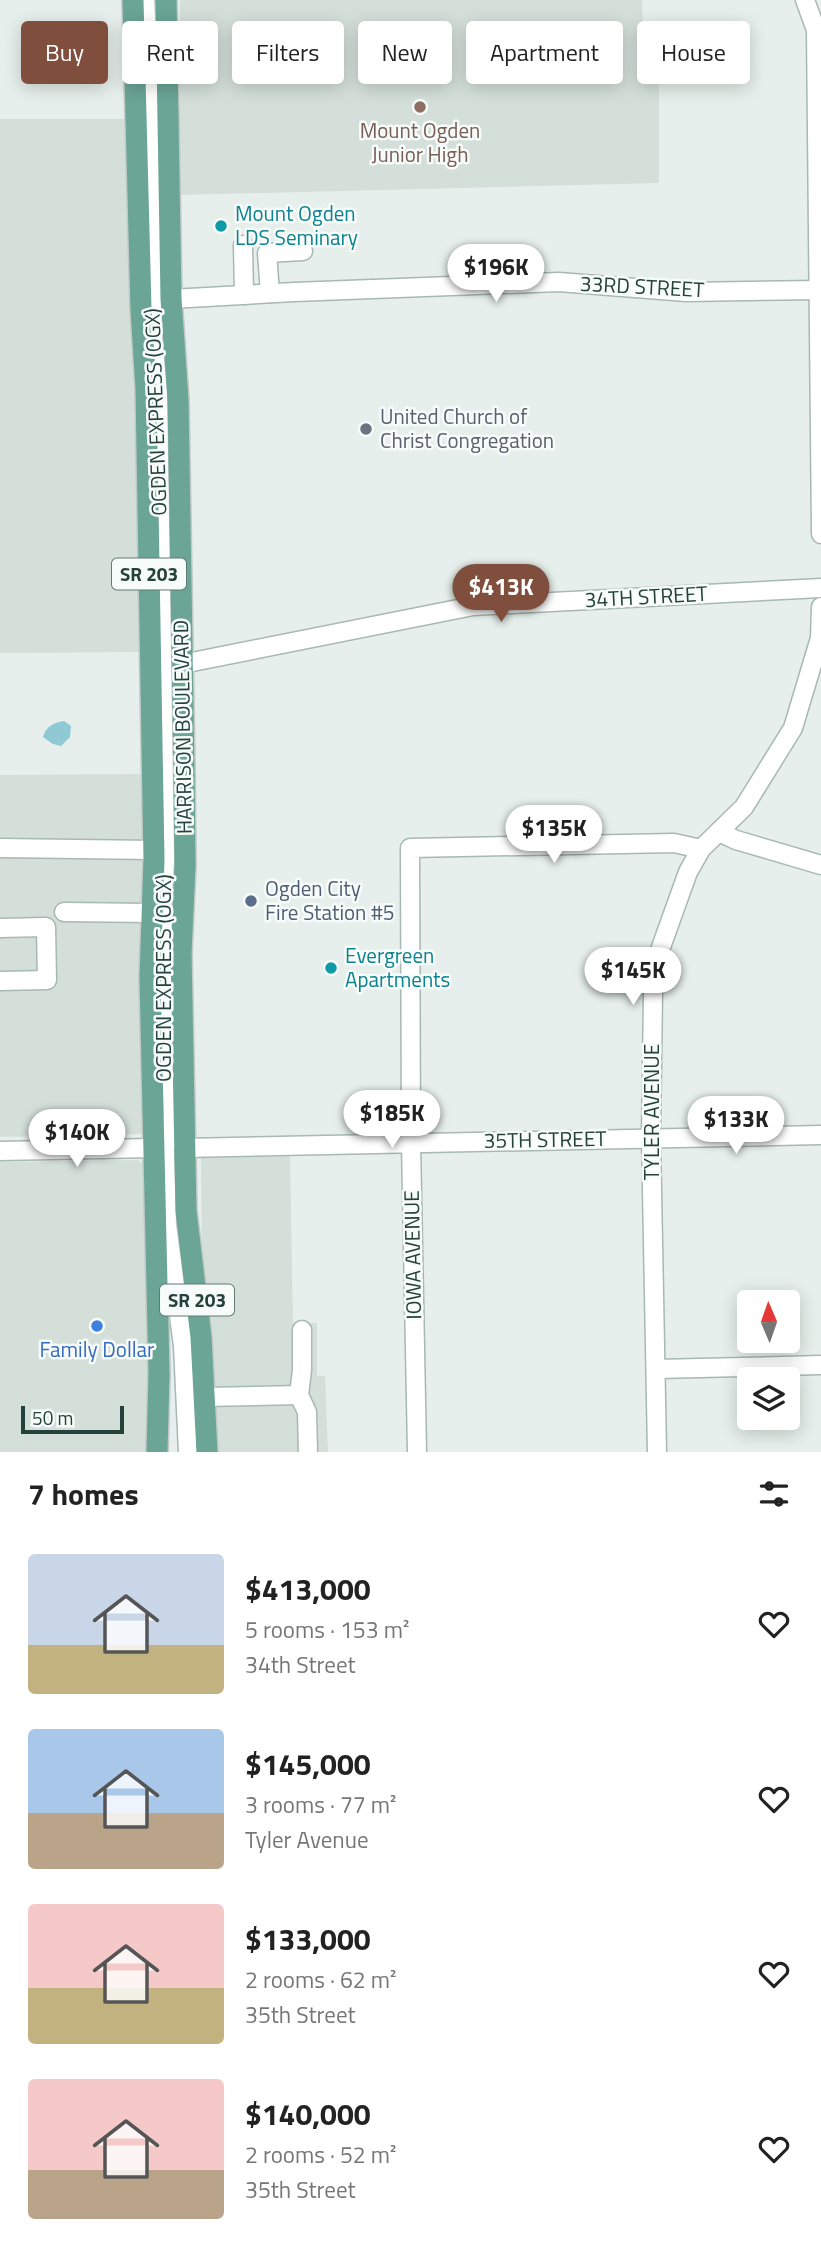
<!DOCTYPE html>
<html lang="en">
<head>
<meta charset="utf-8">
<style>
	:root { --surface:#fff; --page:#f6f6f6; --text:#222; --muted:#767676; --accent:#804e3d }
	body { margin:0; font-family:"Titillium Web",sans-serif; background:var(--page); color:var(--text); height:100vh; display:flex; flex-direction:column; font-size:26px; white-space:nowrap }
	* { box-sizing:border-box; margin:0 }
	p { font-size:23px; color:var(--muted) }
	.icon { flex:none; width:38px; height:38px; fill:none; stroke:currentColor; stroke-width:2; stroke-linecap:round; stroke-linejoin:round }
	.map { position:relative; height:1452px; overflow:hidden }
	.drawer { display:flex; flex-direction:column; background:var(--surface); flex:1 }
	.drawer>* { flex:none }
	.top-card { position:absolute; left:21px; top:21px; width:780px; height:63px; display:flex; gap:14px }
	.needle { width:46px; rotate:358deg }
	.controls { position:absolute; left:737px; top:1290px; display:grid; gap:14px }
	.controls a { display:grid; place-items:center; width:63px; height:63px; border-radius:7px; background:var(--surface); box-shadow:0 4px 18px #0003; font-size:35px }
	.scale { position:absolute; left:21px; bottom:18px; width:103px; box-sizing:border-box; padding-left:7px; border:4px solid #24423a; border-top:0; font-size:19px; line-height:24px; white-space:nowrap; color:#24423a; -webkit-text-stroke:5px #f7fbf9; paint-order:stroke }
	.price { position:absolute; translate:-50% -60px; padding:0 16px; border-radius:24px; background:#fff; color:#222; font-size:23px; line-height:46px; filter:drop-shadow(0 2px 4px #0008) }
	.price::after { content:''; position:absolute; left:50%; top:42px; width:21px; height:16px; margin-left:-10px; background:inherit; clip-path:polygon(0 0,100% 0,50% 100%) }
	.price.current { background:var(--accent); color:#fff }
	ul { padding:0; list-style:none }
	li { display:flex; align-items:center; gap:21px; height:175px; padding:0 28px }
	li span { display:grid; place-items:center; flex:none; width:196px; height:140px; border-radius:7px; color:#555 }
	li>.icon { margin-inline-start:auto }
	span .icon { width:84px; height:84px; fill:#fffc; stroke-width:1 }
	li b { font-size:30px }
	h2 { display:flex; justify-content:space-between; align-items:center; height:84px; padding:0 28px; font-size:30px }
	.pill { padding:0 24px; border-radius:7px; background:var(--surface); box-shadow:0 4px 18px #0003; font-size:24px; line-height:63px }
	.pill.current { background:var(--accent); color:#fff }
	.map>svg:first-child { display:block }
	.built { fill:#d4dfda }
	.water { fill:#8ec9d4 }
	.lines { fill:none; stroke-linecap:round; stroke-linejoin:round }
	.minor-casing { stroke:#a8b8b2; stroke-width:21 }
	.major-casing { stroke:#c2cac8; stroke-width:24 }
	.minor { stroke:#fff; stroke-width:18 }
	.major { stroke:#6aa596; stroke-width:21 }
	.education-dot { fill:#8d6e63; stroke:#f7fbf9; stroke-width:2.5 }
	.culture-dot { fill:#0f9aa8; stroke:#f7fbf9; stroke-width:2.5 }
	.worship-dot { fill:#6b7280; stroke:#f7fbf9; stroke-width:2.5 }
	.service-dot { fill:#5c6f8a; stroke:#f7fbf9; stroke-width:2.5 }
	.shop-dot { fill:#3f7fe0; stroke:#f7fbf9; stroke-width:2.5 }
	.labels { text-anchor:middle; stroke-width:5; stroke-linejoin:round; paint-order:stroke }
	.shield { fill:#f7fbf9; stroke:#637a73; stroke-width:2 }
	.shield-label { font-size:19px; font-weight:bold; fill:#24423a }
	.education-label { font-size:21px; fill:#785e54; stroke:#f7fbf9 }
	.culture-label { font-size:21px; fill:#0d838f; stroke:#f7fbf9; text-anchor:start }
	.street-label { font-size:21px; fill:#24423a; stroke:#f7fbf9 }
	.worship-label { font-size:21px; fill:#5b616d; stroke:#f7fbf9; text-anchor:start }
	.service-label { font-size:21px; fill:#4e5e75; stroke:#f7fbf9; text-anchor:start }
	.shop-label { font-size:21px; fill:#366cbe; stroke:#f7fbf9 }
</style>
</head>
<body>
<div class="map">
<svg width="821" height="1452" viewBox="0 0 821 1452">
	<rect width="100%" height="100%" fill="#e6efeb"/>
	<!-- built -->
	<g class="built">
		<path d="M180,0H642L643,40H659V183L180,195Z"/>
		<path d="M0,119H130L139,652L0,653Z"/>
		<path d="M141,774L147,1127L140,1134L0,1137V775Z"/>
		<path d="M290,1156L293,1323H317V1376H325L328,1452H208L203,1373L201,1158Z"/>
		<path d="M138,1160L146,1165L152,1452H0V1162Z"/>
	</g>
	<!-- water -->
	<path class="water" d="M64,721L71,726L70,737L61,746L53,744L43,737C46,726 53,723 64,721Z"/>
	<g class="lines">
		<!-- minor casing -->
		<g class="minor-casing">
			<g id="minor">
				<path d="M145,0L149,71L153,340L158,392L165,859L161,927"/>
				<path d="M805,0L816,30L821,534"/>
				<path d="M243,245L244,295"/>
				<path d="M270,293L267,253L303,251"/>
				<path d="M171,299L294,292L559,282L686,292L819,290"/>
				<path d="M182,664L473,606L821,588"/>
				<path d="M719,832L736,840L821,865"/>
				<path d="M0,848L154,850"/>
				<path d="M64,912L152,913"/>
				<path d="M171,914L169,961L173,1138"/>
				<path d="M0,928L46,927L47,980L0,981"/>
				<path d="M164,1123L167,1225L183,1346L188,1452"/>
				<path d="M184,1148L821,1135"/>
				<path d="M0,1151L153,1148"/>
				<path d="M302,1330V1370L299,1395L307,1412L308,1452"/>
				<path d="M657,1369L821,1365"/>
				<path d="M204,1397L299,1395"/>
				<path d="M417,1452L411,1143L410,848L674,843L701,849"/>
				<path d="M657,1452L651,1137L653,992L660,950L688,872L701,849L744,807L793,728L820,638L821,607"/>
			</g>
		</g>
		<!-- major casing -->
		<g class="major-casing">
			<g id="major">
				<path d="M133,0L141,309L146,389L154,860L150,977L159,1373L157,1452"/>
				<path d="M166,0L171,299L178,400L184,770L185,866L181,953L186,1211L201,1337L207,1452"/>
			</g>
		</g>
		<!-- minor -->
		<use href="#minor" class="minor"/>
		<!-- major -->
		<use href="#major" class="major"/>
	</g>
	<!-- markers -->
	<circle class="education-dot" cx="420" cy="107" r="7"/>
	<g class="culture-dot">
		<circle cx="221" cy="226" r="7"/>
		<circle cx="331" cy="968" r="7"/>
	</g>
	<circle class="worship-dot" cx="366" cy="429" r="7"/>
	<circle class="service-dot" cx="251" cy="901" r="7"/>
	<circle class="shop-dot" cx="97" cy="1326" r="7"/>
	<g class="labels">
		<!-- shield labels -->
		<g class="shield">
			<rect x="112" y="558.5" width="74" height="31" rx="5"/>
			<rect x="160" y="1284.5" width="74" height="31" rx="5"/>
		</g>
		<g class="shield-label">
			<text x="149" y="581">SR 203</text>
			<text x="197" y="1307">SR 203</text>
		</g>
		<!-- education labels -->
		<g class="education-label">
			<text x="420" y="138">Mount Ogden<tspan x="420" dy="24">Junior High</tspan></text>
		</g>
		<!-- culture labels -->
		<g class="culture-label">
			<text x="235" y="221">Mount Ogden<tspan x="235" dy="24">LDS Seminary</tspan></text>
			<text x="345" y="963">Evergreen<tspan x="345" dy="24">Apartments</tspan></text>
		</g>
		<!-- street labels -->
		<g class="street-label">
			<text transform="translate(642 287) rotate(3)" y="7">33RD STREET</text>
			<text transform="translate(156 412) rotate(-92)" y="7">OGDEN EXPRESS (OGX)</text>
			<text transform="translate(646 597) rotate(-3)" y="7">34TH STREET</text>
			<text transform="translate(183 727) rotate(-91)" y="7">HARRISON BOULEVARD</text>
			<text transform="translate(164 978) rotate(-90)" y="7">OGDEN EXPRESS (OGX)</text>
			<text transform="translate(652 1112) rotate(-90)" y="7">TYLER AVENUE</text>
			<text transform="translate(545 1140) rotate(-1)" y="7">35TH STREET</text>
			<text transform="translate(413 1255) rotate(-91)" y="7">IOWA AVENUE</text>
		</g>
		<!-- worship labels -->
		<g class="worship-label">
			<text x="380" y="424">United Church of<tspan x="380" dy="24">Christ Congregation</tspan></text>
		</g>
		<!-- service labels -->
		<g class="service-label">
			<text x="265" y="896">Ogden City<tspan x="265" dy="24">Fire Station #5</tspan></text>
		</g>
		<!-- shop labels -->
		<g class="shop-label">
			<text x="97" y="1357">Family Dollar</text>
		</g>
	</g>
</svg>
<div class="controls">
<a><svg class="needle" viewBox="-14 -14 28 28"><path d="M0-13l5 13h-10z" fill="#e53935"/><path d="M0 13l5-13h-10z" fill="#767676"/></svg></a>
<a><svg class="icon" aria-label="layers" viewBox="0 0 24 24"><path d="M12 4l9 5-9 5-9-5zM3 14l9 5 9-5"/></svg></a>
</div>
<div class="scale">50 m</div>
<b class="price" style="left:496px;top:304px">$196K</b>
<b class="price current" style="left:501px;top:624px">$413K</b>
<b class="price" style="left:554px;top:865px">$135K</b>
<b class="price" style="left:633px;top:1007px">$145K</b>
<b class="price" style="left:392px;top:1150px">$185K</b>
<b class="price" style="left:736px;top:1156px">$133K</b>
<b class="price" style="left:77px;top:1169px">$140K</b>
<div class="top-card">
<a class="pill current">Buy</a>
<a class="pill">Rent</a>
<a class="pill">Filters</a>
<a class="pill">New</a>
<a class="pill">Apartment</a>
<a class="pill">House</a>
</div>
</div>
<section class="drawer">
<h2>7 homes<svg class="icon" aria-label="filters" viewBox="0 0 24 24"><path d="M4 7h16M4 17h16"/><circle cx="9" cy="7" r="2"/><circle cx="15" cy="17" r="2"/></svg></h2>
<ul>
<li><span style="background:linear-gradient(#c9d6e8 65%,#c2b280 0)"><svg class="icon" aria-label="home" viewBox="0 0 24 24"><path d="M3 11l9-7 9 7M6 9v11h12V9"/></svg></span><div><b>$413,000</b><p>5 rooms · 153 m²</p><p>34th Street</p></div><svg class="icon" aria-label="heart" viewBox="0 0 24 24"><path d="M12 20l-8-8c-3-5 5-10 8-4 3-6 11-1 8 4z"/></svg></li>
<li><span style="background:linear-gradient(#a9c7e8 60%,#b9a48a 0)"><svg class="icon" aria-label="home" viewBox="0 0 24 24"><path d="M3 11l9-7 9 7M6 9v11h12V9"/></svg></span><div><b>$145,000</b><p>3 rooms · 77 m²</p><p>Tyler Avenue</p></div><svg class="icon" aria-label="heart" viewBox="0 0 24 24"><path d="M12 20l-8-8c-3-5 5-10 8-4 3-6 11-1 8 4z"/></svg></li>
<li><span style="background:linear-gradient(#f6c9c9 60%,#c2b280 0)"><svg class="icon" aria-label="home" viewBox="0 0 24 24"><path d="M3 11l9-7 9 7M6 9v11h12V9"/></svg></span><div><b>$133,000</b><p>2 rooms · 62 m²</p><p>35th Street</p></div><svg class="icon" aria-label="heart" viewBox="0 0 24 24"><path d="M12 20l-8-8c-3-5 5-10 8-4 3-6 11-1 8 4z"/></svg></li>
<li><span style="background:linear-gradient(#f6c9c9 65%,#b9a48a 0)"><svg class="icon" aria-label="home" viewBox="0 0 24 24"><path d="M3 11l9-7 9 7M6 9v11h12V9"/></svg></span><div><b>$140,000</b><p>2 rooms · 52 m²</p><p>35th Street</p></div><svg class="icon" aria-label="heart" viewBox="0 0 24 24"><path d="M12 20l-8-8c-3-5 5-10 8-4 3-6 11-1 8 4z"/></svg></li>
</ul>
</section>
</body>
</html>
